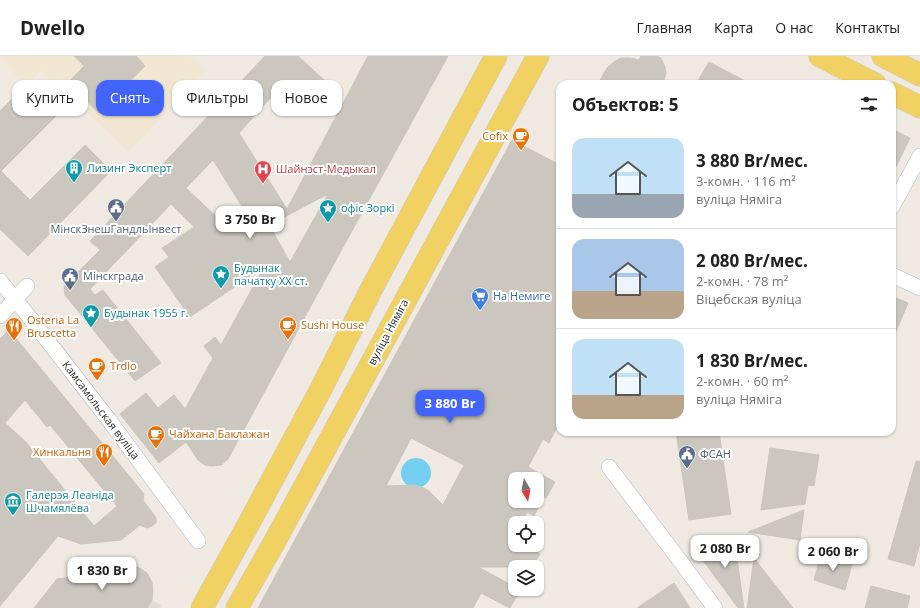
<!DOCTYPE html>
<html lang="ru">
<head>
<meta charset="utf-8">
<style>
	:root { --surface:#fff; --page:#f2f2f2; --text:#202124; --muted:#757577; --line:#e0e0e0; --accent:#4264fb }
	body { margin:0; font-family:"Open Sans",sans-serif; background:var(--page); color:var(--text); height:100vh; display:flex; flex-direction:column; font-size:15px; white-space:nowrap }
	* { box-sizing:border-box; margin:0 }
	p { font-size:13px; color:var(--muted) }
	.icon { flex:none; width:22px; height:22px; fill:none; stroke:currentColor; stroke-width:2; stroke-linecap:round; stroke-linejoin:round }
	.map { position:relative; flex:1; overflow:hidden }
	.side { position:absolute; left:556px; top:24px; width:340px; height:356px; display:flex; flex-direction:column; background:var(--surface); border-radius:12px; box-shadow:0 1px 3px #0004 }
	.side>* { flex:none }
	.banner { position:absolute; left:12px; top:24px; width:380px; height:36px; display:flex; gap:8px }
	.needle { width:26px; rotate:170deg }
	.tools { position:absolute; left:508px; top:416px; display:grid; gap:8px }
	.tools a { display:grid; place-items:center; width:36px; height:36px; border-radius:8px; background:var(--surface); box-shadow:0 1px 3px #0004; font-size:20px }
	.price { position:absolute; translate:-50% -34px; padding:0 9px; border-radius:8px; background:#fff; color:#222; font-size:13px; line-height:26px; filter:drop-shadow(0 1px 2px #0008) }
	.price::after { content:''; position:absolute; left:50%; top:24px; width:12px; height:9px; margin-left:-6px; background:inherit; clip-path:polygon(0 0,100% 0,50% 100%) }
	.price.selected { background:var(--accent); color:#fff }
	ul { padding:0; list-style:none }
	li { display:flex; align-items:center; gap:12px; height:100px; padding:0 16px }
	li+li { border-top:1px solid var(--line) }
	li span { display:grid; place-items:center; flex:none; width:112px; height:80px; border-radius:12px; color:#555 }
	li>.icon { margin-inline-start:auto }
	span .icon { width:48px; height:48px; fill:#fffc; stroke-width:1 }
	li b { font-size:17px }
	h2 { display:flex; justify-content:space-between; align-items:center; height:48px; padding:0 16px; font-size:17px }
	.chip { padding:0 14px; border-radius:12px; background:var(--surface); box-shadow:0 1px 3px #0004; font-size:14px; line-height:36px }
	.chip.selected { background:var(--accent); color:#fff }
	header { display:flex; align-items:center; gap:24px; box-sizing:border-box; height:56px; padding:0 20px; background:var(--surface); border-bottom:1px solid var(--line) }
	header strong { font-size:19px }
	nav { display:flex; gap:22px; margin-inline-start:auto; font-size:14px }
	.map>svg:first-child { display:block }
	.education { fill:#f0e6d1 }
	.plaza { fill:#dfdcd8 }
	.water { fill:#75cff0 }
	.building { fill:#cbc7bf; stroke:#cbc5ba; fill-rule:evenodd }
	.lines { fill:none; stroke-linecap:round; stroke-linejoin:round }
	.street-casing { stroke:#b4b7c1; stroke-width:16 }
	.primary-casing { stroke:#c9c9c9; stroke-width:23 }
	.street { stroke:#fff; stroke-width:15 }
	.primary { stroke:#f2d163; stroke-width:22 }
	.labels { text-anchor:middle; stroke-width:4; stroke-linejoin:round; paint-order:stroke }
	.food-label { font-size:11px; fill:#c56008; stroke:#fff; text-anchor:start }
	.culture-label { font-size:11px; fill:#0d838f; stroke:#fff; text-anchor:start }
	.health-label { font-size:11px; fill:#be3a42; stroke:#fff; text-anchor:start }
	.service-label { font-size:11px; fill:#4e5e75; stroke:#fff; text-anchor:start }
	.shop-label { font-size:11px; fill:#366cbe; stroke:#fff; text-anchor:start }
	.street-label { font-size:11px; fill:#2e2e2e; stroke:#fff }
</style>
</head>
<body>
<header>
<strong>Dwello</strong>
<nav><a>Главная</a><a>Карта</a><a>О нас</a><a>Контакты</a></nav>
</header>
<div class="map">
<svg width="920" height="552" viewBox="0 0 920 552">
	<rect width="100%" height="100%" fill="#efe9e1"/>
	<!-- education -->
	<path class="education" d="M0,0H189L205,15L128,96L69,38L67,41L41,14L26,29L0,2Z"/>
	<!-- plaza -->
	<path class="plaza" d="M152,544L161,549L160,552H147Z"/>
	<!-- water -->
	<circle class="water" cx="416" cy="417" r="15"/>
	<!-- building -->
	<g class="building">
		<path d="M74,0H136L145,10L99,57L68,27L84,10Z"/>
		<path d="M265,0H298L326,26L306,48L284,27L239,77L287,153L368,0H448L331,213L228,403L221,409L211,410L205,409L198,404L186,386L159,407L120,358L146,337L158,352L174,339L185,353L213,302L204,290L215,281L221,289L264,211L190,261L155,211L169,201L162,192L194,171L171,148L90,233L95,239L103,234L161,307L135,325L65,239L64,230L100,194L90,185ZM213,104L243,152L223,167L186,132ZM328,138L290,206L269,169Z"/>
		<path d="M641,0H656L661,2L665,11L666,17L663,28H598L607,12L614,6L621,2H630L639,4Z"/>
		<path d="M709,6L751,28H696Z"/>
		<path d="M26,29L57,59L1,115L30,144L85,89L111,115L28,200L0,173V55Z"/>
		<path d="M892,73L910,82L892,119Z"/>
		<path d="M512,84L560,109V365L549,387L543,383L528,411L555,426L546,442L544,441L534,460L527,456L521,467H515V478L513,483L515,484V489H524L540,498L532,511H478L515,531V533L520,534L510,552L481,537L473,552H258ZM411,382L464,409L443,449L429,435L422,431L414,429L386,430ZM515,423H537V445H515Z"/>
		<path d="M892,240L908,247L892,285Z"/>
		<path d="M9,274L144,438L143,444L154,459L156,462V467L152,470L147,472L140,469L130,477L121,484L81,488L58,480L0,550V283ZM25,344L47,371L50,369L117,450L94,470L25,385L5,367Z"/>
		<path d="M676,376H719L731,458L689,464Z"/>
		<path d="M770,392L819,399L814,430L808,429L805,448L761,454Z"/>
		<path d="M916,405H920V487L914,510L888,503Z"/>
		<path d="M804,454L800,484L748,476Z"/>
		<path d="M734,482L744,552H738L697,496Z"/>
		<path d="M821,499L852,508L845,534L814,524Z"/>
		<path d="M754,502L793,552H747Z"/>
		<path d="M122,509H133L141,513L147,517L152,526L153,536L152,544L147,552H34L57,523L113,515Z"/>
		<path d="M674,527L690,552H637Z"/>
		<path d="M871,530L910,540L907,552H865Z"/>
	</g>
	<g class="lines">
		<!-- street casing -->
		<g class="street-casing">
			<g id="street">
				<path d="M892,151L920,100"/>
				<path d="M892,219L920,232"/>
				<path d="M0,225L23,253L109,364L198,485"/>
				<path d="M0,260L27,230"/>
				<path d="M609,411L678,502L715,552"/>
			</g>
		</g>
		<!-- primary casing -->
		<g class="primary-casing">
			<g id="primary">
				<path d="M820,0L875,28"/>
				<path d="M883,0L920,19"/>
				<path d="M892,37L920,51"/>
				<path d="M202,552L248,469L321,333L373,230L496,0"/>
				<path d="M237,552L275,485L538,0"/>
			</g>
		</g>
		<!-- street -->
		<use href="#street" class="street"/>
		<!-- primary -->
		<use href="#primary" class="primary"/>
	</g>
	<!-- icons -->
	<defs>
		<g id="cafe-pin" transform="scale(0.9)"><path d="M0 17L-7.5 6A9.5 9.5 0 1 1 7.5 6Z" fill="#e8710a" stroke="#fff"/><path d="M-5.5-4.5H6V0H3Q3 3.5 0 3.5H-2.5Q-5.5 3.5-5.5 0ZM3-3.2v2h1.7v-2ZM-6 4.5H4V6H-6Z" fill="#fff"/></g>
		<g id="building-pin" transform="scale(0.9)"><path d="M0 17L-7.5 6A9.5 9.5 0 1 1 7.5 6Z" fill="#0f9aa8" stroke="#fff"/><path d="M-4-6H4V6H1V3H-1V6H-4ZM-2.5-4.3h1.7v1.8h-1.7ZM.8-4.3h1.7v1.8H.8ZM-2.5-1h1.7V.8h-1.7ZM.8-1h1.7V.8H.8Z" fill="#fff"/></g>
		<g id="hospital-pin" transform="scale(0.9)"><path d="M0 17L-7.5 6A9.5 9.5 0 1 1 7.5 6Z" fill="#e0444e" stroke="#fff"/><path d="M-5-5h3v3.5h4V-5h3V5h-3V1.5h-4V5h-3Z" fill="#fff"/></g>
		<g id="civic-pin" transform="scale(0.9)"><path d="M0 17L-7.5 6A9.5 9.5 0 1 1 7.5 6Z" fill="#5c6f8a" stroke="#fff"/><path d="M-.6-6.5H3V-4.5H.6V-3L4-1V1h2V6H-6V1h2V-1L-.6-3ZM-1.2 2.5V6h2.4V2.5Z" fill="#fff"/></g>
		<g id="sight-pin" transform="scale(0.9)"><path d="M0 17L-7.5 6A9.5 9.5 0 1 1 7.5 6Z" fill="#0f9aa8" stroke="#fff"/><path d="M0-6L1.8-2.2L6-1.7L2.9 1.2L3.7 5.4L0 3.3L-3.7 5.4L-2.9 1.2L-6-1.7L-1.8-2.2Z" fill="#fff"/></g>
		<g id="supermarket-pin" transform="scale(0.9)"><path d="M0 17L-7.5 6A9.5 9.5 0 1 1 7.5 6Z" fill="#3f7fe0" stroke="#fff"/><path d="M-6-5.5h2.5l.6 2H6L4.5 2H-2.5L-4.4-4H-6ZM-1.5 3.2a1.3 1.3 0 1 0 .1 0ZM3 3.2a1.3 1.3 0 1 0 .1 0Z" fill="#fff"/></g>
		<g id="restaurant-pin" transform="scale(0.9)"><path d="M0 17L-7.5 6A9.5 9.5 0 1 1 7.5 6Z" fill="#e8710a" stroke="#fff"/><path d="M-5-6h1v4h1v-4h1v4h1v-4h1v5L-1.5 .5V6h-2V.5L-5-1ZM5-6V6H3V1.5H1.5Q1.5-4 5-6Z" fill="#fff"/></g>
		<g id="museum-pin" transform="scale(0.9)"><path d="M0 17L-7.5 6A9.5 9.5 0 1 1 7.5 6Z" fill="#0f9aa8" stroke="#fff"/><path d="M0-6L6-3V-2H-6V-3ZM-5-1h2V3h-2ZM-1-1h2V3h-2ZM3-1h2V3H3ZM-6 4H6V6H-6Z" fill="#fff"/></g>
	</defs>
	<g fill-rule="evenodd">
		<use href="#cafe-pin" x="521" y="80"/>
		<use href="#building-pin" x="74" y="112"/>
		<use href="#hospital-pin" x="263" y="113"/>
		<use href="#civic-pin" x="116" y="151"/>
		<use href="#sight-pin" x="328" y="152"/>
		<use href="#sight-pin" x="221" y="218"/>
		<use href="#civic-pin" x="70" y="220"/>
		<use href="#supermarket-pin" x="480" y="240"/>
		<use href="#sight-pin" x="91" y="257"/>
		<use href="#cafe-pin" x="288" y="269"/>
		<use href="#restaurant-pin" x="14" y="270"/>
		<use href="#cafe-pin" x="97" y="310"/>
		<use href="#cafe-pin" x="156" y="378"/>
		<use href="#restaurant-pin" x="104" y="396"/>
		<use href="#civic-pin" x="687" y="398"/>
		<use href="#museum-pin" x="13" y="445"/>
	</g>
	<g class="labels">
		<!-- food labels -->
		<g class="food-label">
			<text x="508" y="84" text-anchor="end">Cofix</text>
			<text x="27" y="268">Osteria La<tspan x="27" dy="13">Bruscetta</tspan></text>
			<text x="301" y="273">Sushi House</text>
			<text x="110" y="314">Trdlo</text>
			<text x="169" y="382">Чайхана Баклажан</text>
			<text x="91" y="400" text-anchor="end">Хинкальня</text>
		</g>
		<!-- culture labels -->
		<g class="culture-label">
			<text x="87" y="116">Лизинг Эксперт</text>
			<text x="341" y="156">офіс Зоркі</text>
			<text x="234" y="216">Будынак<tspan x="234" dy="13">пачатку XX ст.</tspan></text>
			<text x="104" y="261">Будынак 1955 г.</text>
			<text x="26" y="443">Галерэя Леаніда<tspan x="26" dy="13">Шчамялёва</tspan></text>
		</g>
		<!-- health labels -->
		<g class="health-label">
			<text x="276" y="117">Шайнэст-Медыкал</text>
		</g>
		<!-- service labels -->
		<g class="service-label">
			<text x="116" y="177" text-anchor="middle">МінскЗнешГандльІнвест</text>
			<text x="83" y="224">Мінскграда</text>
			<text x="700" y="402">ФСАН</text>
		</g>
		<!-- shop labels -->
		<g class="shop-label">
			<text x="493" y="244">На Немиге</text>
		</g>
		<!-- street labels -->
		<g class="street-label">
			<text transform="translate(388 276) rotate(-62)" y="4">вуліца Няміга</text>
			<text transform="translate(101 354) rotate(53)" y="4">Камсамольская вуліца</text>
		</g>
	</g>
</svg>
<div class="tools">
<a><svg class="needle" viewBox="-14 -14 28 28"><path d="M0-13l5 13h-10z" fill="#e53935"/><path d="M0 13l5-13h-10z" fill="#757577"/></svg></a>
<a><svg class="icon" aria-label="locate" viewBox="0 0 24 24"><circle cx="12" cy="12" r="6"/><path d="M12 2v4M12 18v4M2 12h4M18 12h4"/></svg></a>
<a><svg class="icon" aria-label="layers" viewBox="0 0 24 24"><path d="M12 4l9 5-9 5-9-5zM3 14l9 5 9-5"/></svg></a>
</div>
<b class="price" style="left:250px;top:184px">3 750 Br</b>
<b class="price selected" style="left:450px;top:368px">3 880 Br</b>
<b class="price" style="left:725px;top:513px">2 080 Br</b>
<b class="price" style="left:833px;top:516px">2 060 Br</b>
<b class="price" style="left:102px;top:535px">1 830 Br</b>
<div class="banner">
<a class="chip">Купить</a>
<a class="chip selected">Снять</a>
<a class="chip">Фильтры</a>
<a class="chip">Новое</a>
</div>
<section class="side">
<h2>Объектов: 5<svg class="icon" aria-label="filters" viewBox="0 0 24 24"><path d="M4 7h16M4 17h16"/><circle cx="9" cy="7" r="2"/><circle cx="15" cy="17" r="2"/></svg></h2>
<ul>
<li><span style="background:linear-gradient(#bfe0f5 70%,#9aa5b1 0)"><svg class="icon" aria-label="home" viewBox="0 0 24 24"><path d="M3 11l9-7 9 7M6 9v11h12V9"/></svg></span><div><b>3 880 Br/мес.</b><p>3-комн. · 116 m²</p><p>вуліца Няміга</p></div></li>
<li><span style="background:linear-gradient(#a9c7e8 65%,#b9a48a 0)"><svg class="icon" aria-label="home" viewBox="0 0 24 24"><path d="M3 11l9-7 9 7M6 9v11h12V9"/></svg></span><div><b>2 080 Br/мес.</b><p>2-комн. · 78 m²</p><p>Віцебская вуліца</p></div></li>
<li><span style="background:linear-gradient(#bfe0f5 70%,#b9a48a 0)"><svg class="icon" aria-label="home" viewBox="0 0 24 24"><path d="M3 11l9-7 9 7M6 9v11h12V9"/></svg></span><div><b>1 830 Br/мес.</b><p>2-комн. · 60 m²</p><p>вуліца Няміга</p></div></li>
</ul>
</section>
</div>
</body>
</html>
